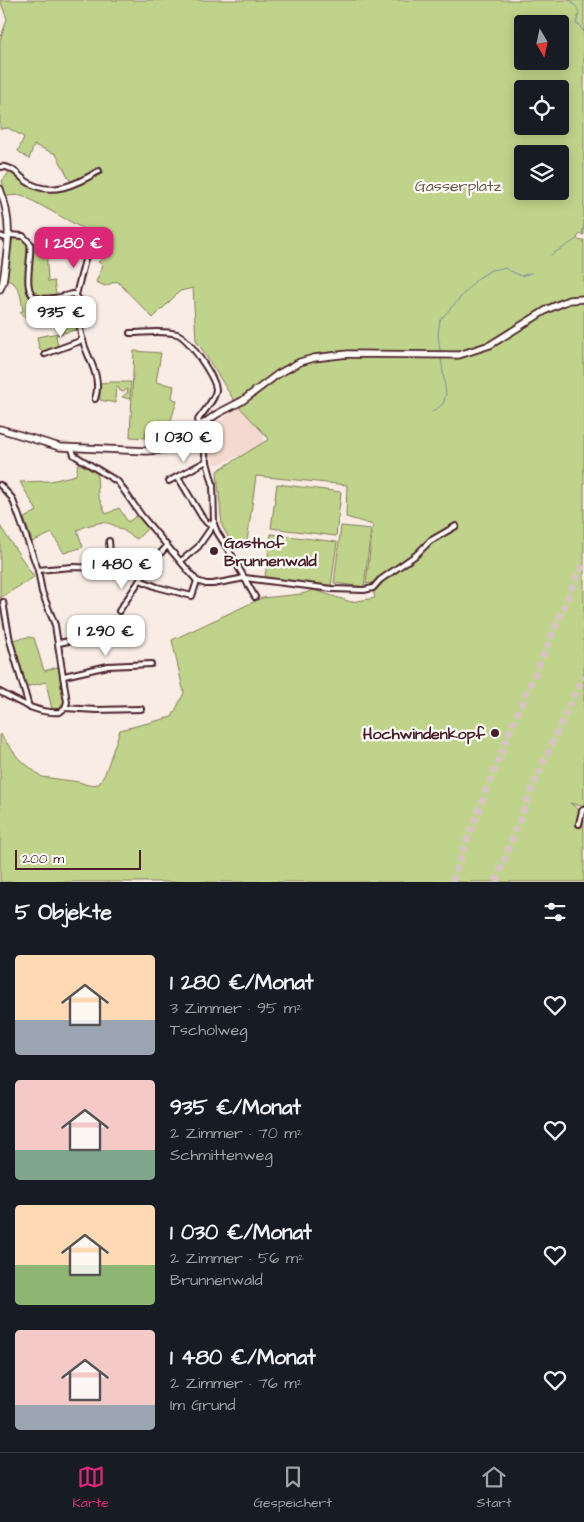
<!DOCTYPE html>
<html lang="de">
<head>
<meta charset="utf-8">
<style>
	:root { --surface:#171b24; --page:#20242c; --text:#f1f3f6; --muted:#9ea1a6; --line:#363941; --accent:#db2777 }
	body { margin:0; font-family:"Architects Daughter",sans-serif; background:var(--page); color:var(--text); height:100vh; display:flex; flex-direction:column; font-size:19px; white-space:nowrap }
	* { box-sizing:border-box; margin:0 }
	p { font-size:16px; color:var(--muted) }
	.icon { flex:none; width:28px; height:28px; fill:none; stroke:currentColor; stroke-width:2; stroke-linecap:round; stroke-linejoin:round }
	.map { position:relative; height:882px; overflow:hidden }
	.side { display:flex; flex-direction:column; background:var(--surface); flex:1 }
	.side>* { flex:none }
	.needle { width:32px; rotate:171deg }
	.tools { position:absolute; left:514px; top:15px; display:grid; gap:10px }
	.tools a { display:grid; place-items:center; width:55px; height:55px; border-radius:5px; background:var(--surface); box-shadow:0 2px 12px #0003; font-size:25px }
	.scale { position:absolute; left:15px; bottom:12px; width:126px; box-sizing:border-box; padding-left:5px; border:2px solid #4a1f2b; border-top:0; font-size:14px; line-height:18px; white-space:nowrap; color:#4a1f2b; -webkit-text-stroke:4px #fdfcf7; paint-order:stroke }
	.price { position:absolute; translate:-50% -42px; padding:0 11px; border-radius:10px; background:#fff; color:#222; font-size:16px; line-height:32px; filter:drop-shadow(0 1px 2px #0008) }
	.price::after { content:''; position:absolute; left:50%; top:30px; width:15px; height:11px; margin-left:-8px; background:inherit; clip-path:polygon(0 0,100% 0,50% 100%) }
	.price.current { background:var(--accent); color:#fff }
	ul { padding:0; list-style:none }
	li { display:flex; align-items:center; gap:15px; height:125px; padding:0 15px }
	li span { display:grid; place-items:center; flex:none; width:140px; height:100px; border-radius:5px; color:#555 }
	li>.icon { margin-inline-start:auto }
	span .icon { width:60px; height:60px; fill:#fffc; stroke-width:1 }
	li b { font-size:21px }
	h2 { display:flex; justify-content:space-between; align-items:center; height:60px; padding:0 15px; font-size:21px }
	.dock { display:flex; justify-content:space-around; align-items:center; height:70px; border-top:1px solid var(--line); background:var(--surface); font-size:14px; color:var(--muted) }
	.dock a { display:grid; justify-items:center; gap:2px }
	.dock .current { color:var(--accent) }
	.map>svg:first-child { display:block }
	.built { fill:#f3d9cf }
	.green { fill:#bfd48a; stroke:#847a5a; fill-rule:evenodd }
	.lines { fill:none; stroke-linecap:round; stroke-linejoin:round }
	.stream { stroke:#768da4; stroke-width:1 }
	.motorway-tunnel { stroke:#d5c3c0; stroke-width:7; stroke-dasharray:7 3.5; stroke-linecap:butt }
	.minor-casing { stroke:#4a1f2b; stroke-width:8 }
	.secondary-casing { stroke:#4a1f2b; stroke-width:9 }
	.minor { stroke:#fdfcf7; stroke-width:4 }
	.secondary { stroke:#fdfcf7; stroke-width:5.5 }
	.poi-dot { fill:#4a1f2b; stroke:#fdfcf7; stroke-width:2 }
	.labels { text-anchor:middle; stroke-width:4.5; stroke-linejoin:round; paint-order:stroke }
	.park-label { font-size:16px; fill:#6d5548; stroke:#fdfcf7 }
	.poi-label { font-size:16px; font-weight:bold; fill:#4a1f2b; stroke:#fdfcf7; text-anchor:start }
</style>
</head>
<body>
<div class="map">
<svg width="584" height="882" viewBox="0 0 584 882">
	<rect width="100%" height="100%" fill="#f8ece5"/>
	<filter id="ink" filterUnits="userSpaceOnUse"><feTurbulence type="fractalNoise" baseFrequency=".02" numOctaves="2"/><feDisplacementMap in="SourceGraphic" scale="10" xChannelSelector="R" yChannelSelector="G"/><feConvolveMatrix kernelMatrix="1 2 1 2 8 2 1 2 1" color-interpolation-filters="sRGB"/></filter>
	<g filter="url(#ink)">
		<!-- built -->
		<path class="built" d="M239,407L241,408L264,435L263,442L257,450L250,455L236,457L217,465L215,464L211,455L210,428Z"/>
		<!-- green -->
		<g class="green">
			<path d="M0,0H584V235L580,234L577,238L580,241L584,240V804L581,806L570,803L584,813V882H0V734L19,759L42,777L79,782L88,785L99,784L105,774L120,730L172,717L184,693L172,640L262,598L302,594L314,590L351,602L375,598L371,583L366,584L373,525L346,517L347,485L256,476L246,549H235L222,526L217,471L269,439L235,402L196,340L193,288L180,291L153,318L117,281L105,286L96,282L103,265L98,262L114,250L109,243L22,195L6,196L2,181L12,169C36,190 40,196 73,186L56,154L34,145L29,159L18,151L24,137L8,128L0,129V40L7,19ZM522,24H560V61H522ZM522,89H560V126H522ZM522,154H560V191H522Z"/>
			<path d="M13,237C48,239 16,279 32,298C46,305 63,292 76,299L79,329L56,335L58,348L44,352L39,348L37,337L64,332L62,314L30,319L22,316L20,312L23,311C21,299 21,283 6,280Z"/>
			<path d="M34,242L46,244L48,282L54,281L56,295L36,296L31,290L32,243Z"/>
			<path d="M134,351L161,353L156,382L174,386L172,398L177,401L167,433L146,431L145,438L130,437Z"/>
			<path d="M112,382H131L130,399L122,397L128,392L127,389L123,392L119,390V388L116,387L115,399L116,400V403L100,400V383Z"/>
			<path d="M78,463L97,473L98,496L106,514L119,508L128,522L138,515L148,528L137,539C109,522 108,517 77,530L83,547L64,553L52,533L32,542L24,518L37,511L20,482L51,481L76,475Z"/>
			<path d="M277,484L341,492L336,536L271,528Z"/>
			<path d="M0,526L34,577L0,598Z"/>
			<path d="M341,526L371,529L364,587L334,583Z"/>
			<path d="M271,534L337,542L331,586L265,577Z"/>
			<path d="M29,637L34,638L44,671L61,666L65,697L63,707L52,710L46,682L25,687L12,640Z"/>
		</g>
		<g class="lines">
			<!-- stream -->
			<g class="stream">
				<path d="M570,0C580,10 580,11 576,24L580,25L581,29L584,31"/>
				<path d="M584,31V36"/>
				<path d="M582,234L584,225"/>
				<path d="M551,255L577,239"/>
				<path d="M440,351L438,334L440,320L477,279L491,270L504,268L521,276L531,273"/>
				<path d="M432,412L443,404L446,394L441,358"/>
			</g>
			<!-- motorway-tunnel -->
			<g class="motorway-tunnel">
				<path d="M452,882L464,848L510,731L584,561"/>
				<path d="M496,882C522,811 551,742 584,675"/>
			</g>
			<!-- minor casing -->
			<g class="minor-casing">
				<g id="minor">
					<path d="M0,167C11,165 18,175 26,181C50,198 77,184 99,171"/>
					<path d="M9,235L23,236L30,243C33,256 20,295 38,298C48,301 63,296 73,294L78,298C79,310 79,323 81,334C86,358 103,375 95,399"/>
					<path d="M0,236L8,239"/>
					<path d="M76,295L88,248"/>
					<path d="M130,333C145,333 162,330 177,334C188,337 216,379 216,390C215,400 203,412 198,420L200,426"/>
					<path d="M45,354L83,340"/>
					<path d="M72,449L74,455L118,482L141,515L197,581L206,584H213L245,578L332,589L364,590L373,588L380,580L416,555L430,541L456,526"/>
					<path d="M178,477L202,517L207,523L214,524L217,532L231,554L255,597"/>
					<path d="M169,481L207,461"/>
					<path d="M0,485L12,498L17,511L38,570L42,592L55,625L67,702L65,708L60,712C38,714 19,702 0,692"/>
					<path d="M167,546L150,565L140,580L157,587L192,596L197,581"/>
					<path d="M181,561L198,547L214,524L213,484L205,455L206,428L203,423"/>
					<path d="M38,570L72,567L110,568L111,565L109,541"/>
					<path d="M3,602L10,641L29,707"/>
					<path d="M119,611L140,580"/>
					<path d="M59,643L69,641L98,630L104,629L131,636"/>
					<path d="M64,676L108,666L151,664"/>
					<path d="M65,708L96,710L141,709"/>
					<path d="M579,824L582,811L584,809"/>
				</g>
			</g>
			<!-- secondary casing -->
			<g class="secondary-casing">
				<g id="secondary">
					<path d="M0,189C13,223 8,246 3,282L0,289"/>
					<path d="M0,429L60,447L147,451L159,450L176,443L217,414L242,401L278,374L300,362L314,358L348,354L459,355L490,345L548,309L569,300L584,299"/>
				</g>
			</g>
			<!-- minor -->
			<use href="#minor" class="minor"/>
			<!-- secondary -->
			<use href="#secondary" class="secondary"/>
		</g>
	</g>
	<!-- markers -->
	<g class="poi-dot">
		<circle cx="214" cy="551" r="5"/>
		<circle cx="495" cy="733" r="5"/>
	</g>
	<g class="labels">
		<!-- park labels -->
		<g class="park-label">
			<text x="458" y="191">Gasserplatz</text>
		</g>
		<!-- poi labels -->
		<g class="poi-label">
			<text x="224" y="548">Gasthof<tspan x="224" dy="18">Brunnenwald</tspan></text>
			<text x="485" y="739" text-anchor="end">Hochwindenkopf</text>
		</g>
	</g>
</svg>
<div class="tools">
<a><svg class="needle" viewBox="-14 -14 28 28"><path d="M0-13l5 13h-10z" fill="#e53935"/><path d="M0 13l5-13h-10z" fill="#9ea1a6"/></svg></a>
<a><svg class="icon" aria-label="locate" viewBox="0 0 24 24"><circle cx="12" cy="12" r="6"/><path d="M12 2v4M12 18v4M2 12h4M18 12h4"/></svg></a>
<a><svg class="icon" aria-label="layers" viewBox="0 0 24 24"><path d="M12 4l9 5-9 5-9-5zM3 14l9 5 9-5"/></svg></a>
</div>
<div class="scale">200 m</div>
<b class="price current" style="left:74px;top:269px">1 280 €</b>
<b class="price" style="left:61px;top:338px">935 €</b>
<b class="price" style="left:184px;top:463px">1 030 €</b>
<b class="price" style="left:122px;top:590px">1 480 €</b>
<b class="price" style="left:106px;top:657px">1 290 €</b>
</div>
<section class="side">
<h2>5 Objekte<svg class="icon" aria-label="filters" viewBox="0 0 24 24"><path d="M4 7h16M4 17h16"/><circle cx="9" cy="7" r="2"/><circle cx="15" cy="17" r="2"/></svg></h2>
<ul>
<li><span style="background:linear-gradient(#ffd9b3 65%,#9aa5b1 0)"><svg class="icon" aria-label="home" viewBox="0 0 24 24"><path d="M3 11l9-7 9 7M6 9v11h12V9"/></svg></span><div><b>1 280 €/Monat</b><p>3 Zimmer · 95 m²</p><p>Tscholweg</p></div><svg class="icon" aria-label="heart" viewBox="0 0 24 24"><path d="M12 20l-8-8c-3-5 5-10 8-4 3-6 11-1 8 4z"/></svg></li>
<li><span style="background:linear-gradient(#f6c9c9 70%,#7fa58c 0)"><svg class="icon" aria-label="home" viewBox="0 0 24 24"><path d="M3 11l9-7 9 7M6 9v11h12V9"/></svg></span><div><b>935 €/Monat</b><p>2 Zimmer · 70 m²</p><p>Schmittenweg</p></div><svg class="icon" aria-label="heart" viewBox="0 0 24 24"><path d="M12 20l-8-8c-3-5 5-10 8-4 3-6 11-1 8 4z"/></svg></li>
<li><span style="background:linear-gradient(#ffd9b3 60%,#8fb573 0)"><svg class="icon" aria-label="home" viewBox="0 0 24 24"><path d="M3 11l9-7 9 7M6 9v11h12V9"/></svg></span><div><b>1 030 €/Monat</b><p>2 Zimmer · 56 m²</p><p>Brunnenwald</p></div><svg class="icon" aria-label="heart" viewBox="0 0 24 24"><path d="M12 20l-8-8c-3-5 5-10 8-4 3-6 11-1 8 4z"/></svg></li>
<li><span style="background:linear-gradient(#f6c9c9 75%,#9aa5b1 0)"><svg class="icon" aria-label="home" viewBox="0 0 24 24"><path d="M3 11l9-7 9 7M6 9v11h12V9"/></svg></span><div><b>1 480 €/Monat</b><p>2 Zimmer · 76 m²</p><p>Im Grund</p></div><svg class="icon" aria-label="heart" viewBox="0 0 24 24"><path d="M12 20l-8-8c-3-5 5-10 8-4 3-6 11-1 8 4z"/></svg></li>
</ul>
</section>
<nav class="dock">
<a class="current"><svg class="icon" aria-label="map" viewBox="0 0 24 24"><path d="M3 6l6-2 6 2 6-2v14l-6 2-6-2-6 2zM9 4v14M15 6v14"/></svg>Karte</a>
<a><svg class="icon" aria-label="saved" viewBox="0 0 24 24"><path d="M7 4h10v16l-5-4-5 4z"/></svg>Gespeichert</a>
<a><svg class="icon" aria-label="home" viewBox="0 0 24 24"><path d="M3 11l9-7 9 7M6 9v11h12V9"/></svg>Start</a>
</nav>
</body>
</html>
